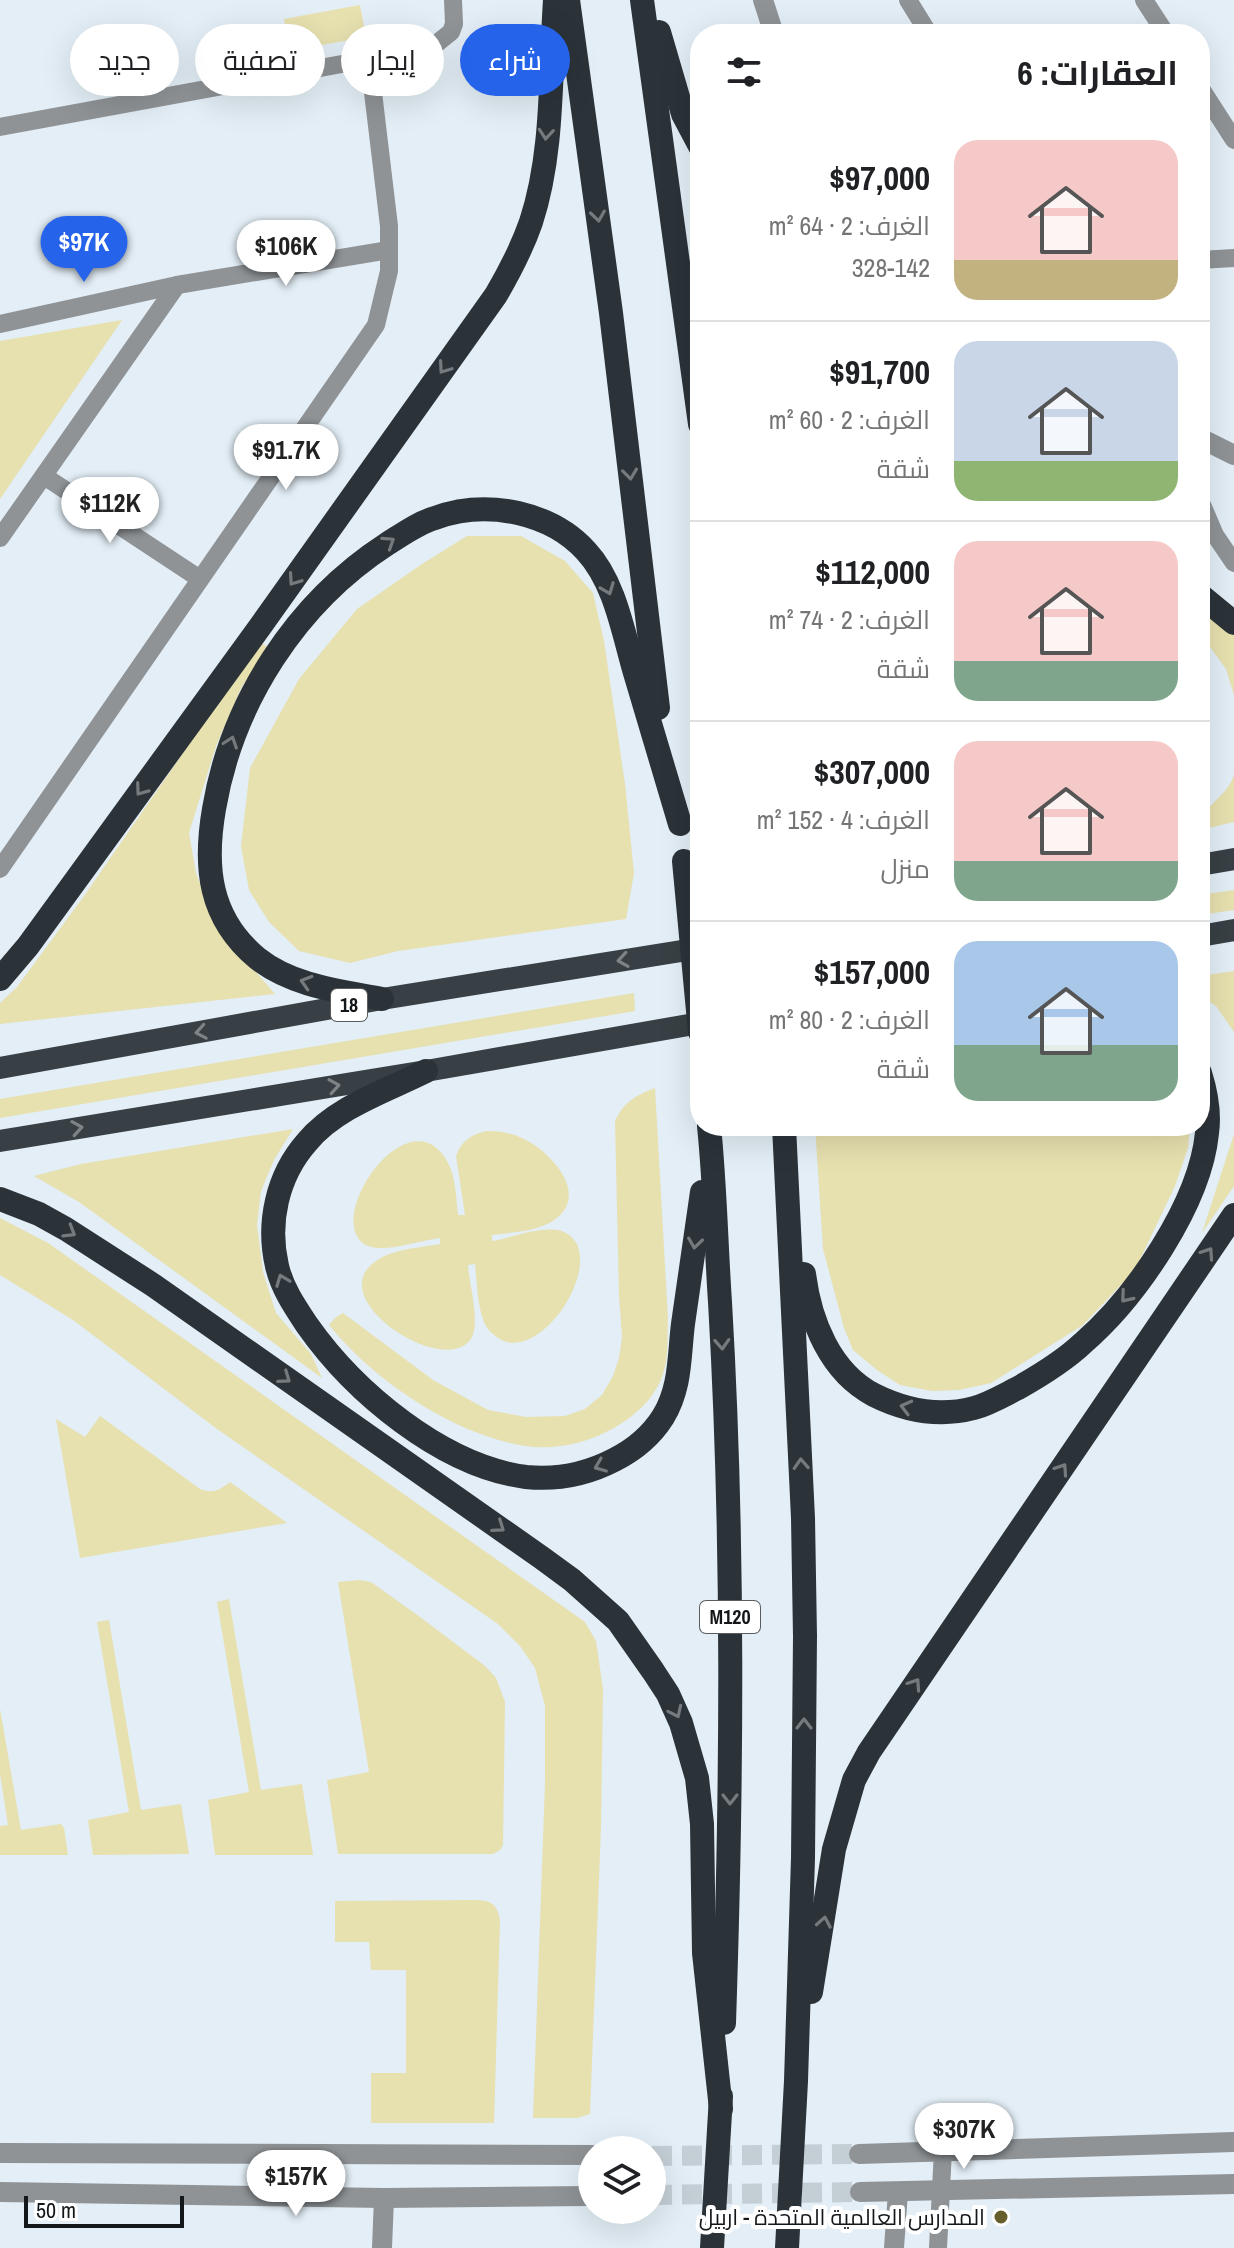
<!DOCTYPE html>
<html lang="ar">
<head>
<meta charset="utf-8">
<style>
	:root { --surface:#fff; --page:#f2f2f2; --text:#202124; --muted:#757577; --line:#e0e0e0; --accent:#2563eb }
	body { margin:0; font-family:"Archivo Narrow",Cairo,sans-serif; background:var(--page); color:var(--text); direction:rtl; height:100vh; display:flex; flex-direction:column; font-size:30px; white-space:nowrap }
	* { box-sizing:border-box; margin:0 }
	p { font-size:26px; color:var(--muted) }
	.icon { flex:none; width:44px; height:44px; fill:none; stroke:currentColor; stroke-width:2; stroke-linecap:round; stroke-linejoin:round }
	.map { position:relative; flex:1; overflow:hidden; direction:ltr }
	.side { position:absolute; left:690px; top:24px; width:520px; height:1112px; display:flex; flex-direction:column; background:var(--surface); border-radius:32px; box-shadow:0 8px 32px #0002; direction:rtl }
	.side>* { flex:none }
	.banner { position:absolute; left:24px; top:24px; width:546px; height:72px; direction:rtl; display:flex; gap:16px }
	.tools { position:absolute; left:578px; top:2136px; display:grid; gap:16px }
	.tools a { display:grid; place-items:center; width:88px; height:88px; border-radius:50%; background:var(--surface); box-shadow:0 8px 32px #0002; font-size:40px }
	.scale { position:absolute; left:24px; bottom:20px; width:160px; box-sizing:border-box; padding-left:8px; border:4px solid #14171a; border-top:0; font-size:22px; line-height:28px; white-space:nowrap; color:#14171a; -webkit-text-stroke:6px #fff; paint-order:stroke }
	.price { position:absolute; translate:-50% -68px; padding:0 18px; border-radius:28px; background:#fff; color:#222; font-size:26px; line-height:52px; filter:drop-shadow(0 2px 4px #0008) }
	.price::after { content:''; position:absolute; left:50%; top:48px; width:24px; height:18px; margin-left:-12px; background:inherit; clip-path:polygon(0 0,100% 0,50% 100%) }
	.price.on { background:var(--accent); color:#fff }
	ul { padding:0; list-style:none }
	li { display:flex; align-items:center; gap:24px; height:200px; padding:0 32px }
	li+li { border-top:2px solid var(--line) }
	li span { display:grid; place-items:center; flex:none; width:224px; height:160px; border-radius:24px; color:#555 }
	li>.icon { margin-inline-start:auto }
	span .icon { width:96px; height:96px; fill:#fffc; stroke-width:1 }
	li b { font-size:34px }
	h2 { display:flex; justify-content:space-between; align-items:center; height:96px; padding:0 32px; font-size:34px }
	.chip { padding:0 28px; border-radius:36px; background:var(--surface); box-shadow:0 8px 32px #0002; font-size:28px; line-height:72px }
	.chip.on { background:var(--accent); color:#fff }
	.map>svg:first-child { display:block }
	.green { fill:#e7e0af }
	.lines { fill:none; stroke-linecap:round; stroke-linejoin:round }
	.tertiary-tunnel { stroke:#c4ced5; stroke-width:20; stroke-dasharray:20 10; stroke-linecap:butt }
	.minor { stroke:#8f9396; stroke-width:18 }
	.tertiary { stroke:#8f9396; stroke-width:20 }
	.trunk { stroke:#384045; stroke-width:22 }
	.motorway { stroke:#2b3339; stroke-width:24 }
	.motorway-bridge { stroke:#2b3339; stroke-width:24 }
	.oneway { stroke:#757a7e }
	.oneway2 { stroke:#7e8386 }
	.poi-dot { fill:#665e2b; stroke:#fff; stroke-width:3 }
	.labels { text-anchor:middle; stroke-width:8; stroke-linejoin:round; paint-order:stroke }
	.shield { fill:#fff; stroke:#5a5d5f; stroke-width:2 }
	.shield-label { font-size:20px; font-weight:bold; fill:#14171a }
	.poi-label { font-size:22px; fill:#14171a; stroke:#fff; text-anchor:end }
</style>
</head>
<body>
<div class="map">
<svg width="1234" height="2248" viewBox="0 0 1234 2248">
	<rect width="100%" height="100%" fill="#e3eef6"/>
	<!-- green -->
	<g class="green">
		<path d="M360,5L366,37L289,51L284,19Z"/>
		<path d="M122,320L0,499V341Z"/>
		<path d="M467,536H521L565,561L593,593L604,641L625,784L634,873L626,919L398,951L350,963L299,951L269,922L249,890L241,846L250,768L299,679L357,609L422,564Z"/>
		<path d="M1200,606L1234,633V695L1226,669L1200,633Z"/>
		<path d="M260,642L270,649L242,686L216,746L189,833L196,873L210,910L244,958L275,994L0,1024V1003L17,987L84,896Z"/>
		<path d="M1234,774V822L1200,830C1200,805 1229,797 1234,774Z"/>
		<path d="M1234,890V910L1200,915V895Z"/>
		<path d="M1234,971V1032L1216,1006L1200,996V976Z"/>
		<path d="M634,993L635,1011L0,1118V1099Z"/>
		<path d="M655,1088L668,1319C667,1336 669,1357 663,1374C655,1399 633,1418 610,1430C588,1442 560,1449 534,1447C459,1439 375,1382 329,1325L335,1318L343,1313L433,1380L488,1410L526,1417L565,1416L585,1409L602,1395L613,1376L619,1358L622,1337L619,1296L615,1121C624,1102 636,1095 655,1088Z"/>
		<path d="M815,1126H1190L1188,1148L1175,1186L1135,1270L1083,1325L991,1383L959,1390L932,1391L900,1385L877,1370L853,1350L844,1328L823,1249Z"/>
		<path d="M293,1129L274,1160L261,1191L257,1225L263,1272L276,1313L311,1354L322,1378L79,1202L34,1176L81,1164Z"/>
		<path d="M487,1131C500,1131 512,1133 524,1139C549,1151 588,1191 558,1217C541,1232 513,1232 492,1235V1241C511,1238 546,1224 564,1232C612,1254 542,1367 498,1338C491,1333 485,1327 483,1319C477,1302 477,1282 475,1264L468,1265C469,1282 480,1322 472,1337C449,1380 328,1304 371,1265C388,1249 418,1248 440,1244V1238C421,1240 386,1253 368,1246C319,1225 407,1092 447,1161C456,1176 456,1198 458,1215H465L456,1156C461,1141 472,1134 487,1131Z"/>
		<path d="M1234,1134V1186L1202,1233Z"/>
		<path d="M0,1218L48,1243L585,1622L596,1641L603,1689L601,1827L590,2114L577,2118H533L545,1782V1706L535,1668L520,1646L498,1624L217,1429L73,1320L0,1275Z"/>
		<path d="M100,1416L200,1489C213,1494 220,1490 230,1482L287,1523L80,1558L56,1419L85,1437Z"/>
		<path d="M360,1580L371,1582L420,1617L485,1666L496,1678L505,1702L503,1845L500,1850L493,1854H338L327,1780L369,1772L338,1582Z"/>
		<path d="M229,1599L261,1790L302,1784L313,1855H215L208,1800L249,1792L217,1602Z"/>
		<path d="M109,1620L141,1810L181,1804L189,1854L93,1855L88,1820L129,1812L97,1622Z"/>
		<path d="M0,1709L21,1830L61,1824L64,1828L68,1855H0V1826L8,1825L0,1774Z"/>
		<path d="M476,1900C492,1901 497,1904 500,1920L494,2123H371V2073H406V1970H371L369,1942H335V1901Z"/>
	</g>
	<g class="lines">
		<!-- tertiary-tunnel -->
		<g class="tertiary-tunnel">
			<path d="M652,2156L859,2154"/>
			<path d="M652,2195L860,2192"/>
		</g>
		<!-- minor -->
		<g class="minor">
			<path d="M908,0L929,34"/>
			<path d="M1144,0L1166,34"/>
			<path d="M1200,87L1234,140"/>
			<path d="M0,127L369,59L436,44L451,32L454,24L453,0"/>
			<path d="M1200,260L1234,258"/>
			<path d="M0,324L177,285L389,250"/>
			<path d="M44,476L200,579"/>
			<path d="M1200,500L1215,535L1234,563"/>
			<path d="M0,538L177,285"/>
			<path d="M0,869L376,325L389,271V226L369,59"/>
			<path d="M938,2248L943,2150"/>
		</g>
		<!-- tertiary -->
		<g class="tertiary">
			<path d="M763,0L774,34"/>
			<path d="M1200,438L1234,455"/>
			<path d="M0,2153L592,2155"/>
			<path d="M859,2154L1234,2142"/>
			<path d="M0,2192L384,2198L592,2196"/>
			<path d="M860,2192L1234,2184"/>
			<path d="M382,2248L384,2198"/>
			<path d="M894,2248L898,2192"/>
		</g>
		<!-- trunk -->
		<g class="trunk">
			<path d="M1200,865L1234,859"/>
			<path d="M1200,936L1234,930"/>
			<path d="M0,1068L382,999L700,948"/>
			<path d="M0,1141L426,1071L700,1023"/>
		</g>
		<!-- motorway -->
		<g class="motorway">
			<path d="M568,0L611,313L658,708"/>
			<path d="M642,0L700,424"/>
			<path d="M659,32L683,114L700,146"/>
			<path d="M1200,595L1234,623"/>
			<path d="M0,979L28,946L262,624L496,295C510,271 522,248 531,222C554,152 550,73 555,0"/>
			<path d="M382,999C340,991 292,986 257,958C209,918 204,867 214,809C232,702 296,603 387,544C403,534 418,523 435,518C462,508 490,507 518,513C544,519 568,531 586,551C615,582 623,632 635,673C650,723 665,773 680,824"/>
			<path d="M426,1071C386,1091 336,1107 307,1142C277,1176 267,1223 277,1266C282,1288 295,1307 307,1325C354,1392 442,1466 526,1477C556,1480 587,1474 614,1460C634,1450 651,1436 663,1417C681,1388 679,1356 683,1324C689,1280 696,1236 702,1192"/>
			<path d="M709,1126C715,1184 716,1243 720,1302C734,1542 732,1782 724,2023"/>
			<path d="M784,1126L803,1518L805,1636L803,1858L796,2081L787,2248"/>
			<path d="M0,1199L39,1214L66,1229L153,1285L542,1558L572,1580L618,1621L653,1671L668,1694L681,1723L697,1778L702,1824L704,1953L721,2109"/>
			<path d="M804,1274C810,1321 830,1372 874,1395C906,1411 940,1417 974,1408C989,1404 1004,1395 1018,1388C1041,1375 1064,1361 1083,1343C1136,1297 1200,1204 1207,1133C1210,1112 1206,1092 1200,1073"/>
			<path d="M811,1992L834,1849L854,1780L869,1752L1234,1215"/>
			<path d="M712,2248L721,2096"/>
		</g>
		<!-- motorway-bridge -->
		<path class="motorway-bridge" d="M684,861L700,1032"/>
	</g>
	<!-- one-way arrows -->
	<defs><path id="oneway-chevron" d="M-2-3.5L2.5 0L-2 3.5" fill="none" stroke-width="1.6" stroke-linecap="round" stroke-linejoin="round" transform="scale(2)"/></defs>
	<g class="oneway">
		<use href="#oneway-chevron" transform="translate(546 134) rotate(95)"/>
		<use href="#oneway-chevron" transform="translate(598 216) rotate(82)"/>
		<use href="#oneway-chevron" transform="translate(444 368) rotate(125)"/>
		<use href="#oneway-chevron" transform="translate(630 474) rotate(83)"/>
		<use href="#oneway-chevron" transform="translate(389 542) rotate(-33)"/>
		<use href="#oneway-chevron" transform="translate(294 580) rotate(125)"/>
		<use href="#oneway-chevron" transform="translate(608 589) rotate(69)"/>
		<use href="#oneway-chevron" transform="translate(231 742) rotate(-71)"/>
		<use href="#oneway-chevron" transform="translate(141 790) rotate(126)"/>
		<use href="#oneway-chevron" transform="translate(306 982) rotate(-163)"/>
		<use href="#oneway-chevron" transform="translate(70 1232) rotate(31)"/>
		<use href="#oneway-chevron" transform="translate(695 1243) rotate(98)"/>
		<use href="#oneway-chevron" transform="translate(1208 1253) rotate(-56)"/>
		<use href="#oneway-chevron" transform="translate(282 1280) rotate(-111)"/>
		<use href="#oneway-chevron" transform="translate(1126 1297) rotate(130)"/>
		<use href="#oneway-chevron" transform="translate(722 1344) rotate(87)"/>
		<use href="#oneway-chevron" transform="translate(285 1378) rotate(35)"/>
		<use href="#oneway-chevron" transform="translate(906 1407) rotate(-165)"/>
		<use href="#oneway-chevron" transform="translate(801 1464) rotate(-93)"/>
		<use href="#oneway-chevron" transform="translate(600 1466) rotate(158)"/>
		<use href="#oneway-chevron" transform="translate(1062 1469) rotate(-56)"/>
		<use href="#oneway-chevron" transform="translate(499 1527) rotate(35)"/>
		<use href="#oneway-chevron" transform="translate(915 1684) rotate(-56)"/>
		<use href="#oneway-chevron" transform="translate(676 1712) rotate(65)"/>
		<use href="#oneway-chevron" transform="translate(804 1724) rotate(-90)"/>
		<use href="#oneway-chevron" transform="translate(730 1799) rotate(90)"/>
		<use href="#oneway-chevron" transform="translate(824 1922) rotate(-80)"/>
	</g>
	<g class="oneway2">
		<use href="#oneway-chevron" transform="translate(623 960) rotate(171)"/>
		<use href="#oneway-chevron" transform="translate(201 1032) rotate(170)"/>
		<use href="#oneway-chevron" transform="translate(334 1086) rotate(-9)"/>
		<use href="#oneway-chevron" transform="translate(77 1128) rotate(-9)"/>
	</g>
	<!-- markers -->
	<circle class="poi-dot" cx="1001" cy="2217" r="8"/>
	<g class="labels">
		<!-- shield labels -->
		<g class="shield">
			<rect x="331" y="989" width="36" height="32" rx="6"/>
			<rect x="700" y="1601" width="60" height="32" rx="6"/>
		</g>
		<g class="shield-label">
			<text x="349" y="1012">18</text>
			<text x="730" y="1624">M120</text>
		</g>
		<!-- poi labels -->
		<g class="poi-label">
			<text x="985" y="2225">المدارس العالمية المتحدة - اربيل</text>
		</g>
	</g>
</svg>
<div class="tools">
<a><svg class="icon" aria-label="layers" viewBox="0 0 24 24"><path d="M12 4l9 5-9 5-9-5zM3 14l9 5 9-5"/></svg></a>
</div>
<div class="scale">50 m</div>
<b class="price on" style="left:84px;top:284px">$97K</b>
<b class="price" style="left:286px;top:288px">$106K</b>
<b class="price" style="left:286px;top:492px">$91.7K</b>
<b class="price" style="left:110px;top:545px">$112K</b>
<b class="price" style="left:964px;top:2171px">$307K</b>
<b class="price" style="left:296px;top:2218px">$157K</b>
<div class="banner">
<a class="chip on">شراء</a>
<a class="chip">إيجار</a>
<a class="chip">تصفية</a>
<a class="chip">جديد</a>
</div>
<section class="side">
<h2>العقارات: 6<svg class="icon" aria-label="filters" viewBox="0 0 24 24"><path d="M4 7h16M4 17h16"/><circle cx="9" cy="7" r="2"/><circle cx="15" cy="17" r="2"/></svg></h2>
<ul>
<li><span style="background:linear-gradient(#f6c9c9 75%,#c2b280 0)"><svg class="icon" aria-label="home" viewBox="0 0 24 24"><path d="M3 11l9-7 9 7M6 9v11h12V9"/></svg></span><div><b>$97,000</b><p>الغرف: 2 · 64 m²</p><p>328-142</p></div></li>
<li><span style="background:linear-gradient(#c9d6e8 75%,#8fb573 0)"><svg class="icon" aria-label="home" viewBox="0 0 24 24"><path d="M3 11l9-7 9 7M6 9v11h12V9"/></svg></span><div><b>$91,700</b><p>الغرف: 2 · 60 m²</p><p>شقة</p></div></li>
<li><span style="background:linear-gradient(#f6c9c9 75%,#7fa58c 0)"><svg class="icon" aria-label="home" viewBox="0 0 24 24"><path d="M3 11l9-7 9 7M6 9v11h12V9"/></svg></span><div><b>$112,000</b><p>الغرف: 2 · 74 m²</p><p>شقة</p></div></li>
<li><span style="background:linear-gradient(#f6c9c9 75%,#7fa58c 0)"><svg class="icon" aria-label="home" viewBox="0 0 24 24"><path d="M3 11l9-7 9 7M6 9v11h12V9"/></svg></span><div><b>$307,000</b><p>الغرف: 4 · 152 m²</p><p>منزل</p></div></li>
<li><span style="background:linear-gradient(#a9c7e8 65%,#7fa58c 0)"><svg class="icon" aria-label="home" viewBox="0 0 24 24"><path d="M3 11l9-7 9 7M6 9v11h12V9"/></svg></span><div><b>$157,000</b><p>الغرف: 2 · 80 m²</p><p>شقة</p></div></li>
</ul>
</section>
</div>
</body>
</html>
